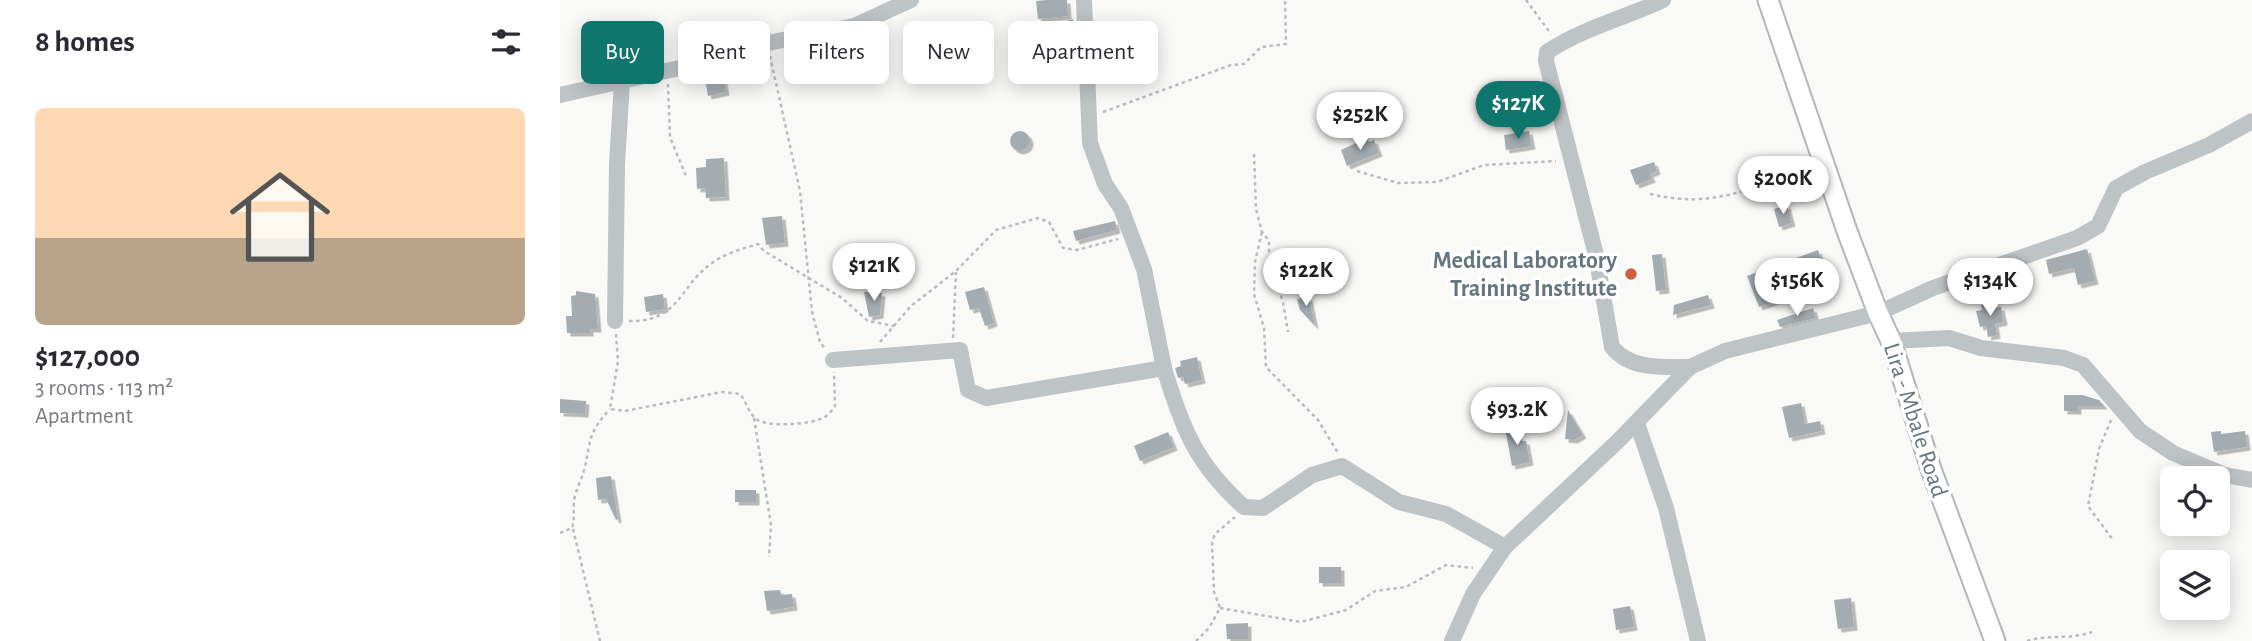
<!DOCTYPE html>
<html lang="en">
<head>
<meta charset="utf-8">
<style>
	:root { --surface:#fff; --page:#f7f7f7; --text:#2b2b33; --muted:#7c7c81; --accent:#0f766e }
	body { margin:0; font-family:"Alegreya Sans",sans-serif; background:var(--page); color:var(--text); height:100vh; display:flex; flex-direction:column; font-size:26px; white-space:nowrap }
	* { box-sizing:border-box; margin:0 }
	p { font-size:23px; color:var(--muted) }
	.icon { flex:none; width:38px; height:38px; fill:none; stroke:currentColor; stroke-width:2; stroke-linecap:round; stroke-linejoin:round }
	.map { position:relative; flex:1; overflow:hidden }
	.panel { display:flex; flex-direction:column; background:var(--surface); width:560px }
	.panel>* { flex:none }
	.top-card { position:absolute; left:21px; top:21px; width:665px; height:63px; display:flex; gap:14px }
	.tools { position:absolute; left:1600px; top:466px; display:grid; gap:14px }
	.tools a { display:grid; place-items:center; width:70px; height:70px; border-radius:10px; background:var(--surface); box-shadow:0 4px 18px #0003; font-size:35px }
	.price { position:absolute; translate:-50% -60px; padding:0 16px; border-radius:24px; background:#fff; color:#222; font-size:23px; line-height:46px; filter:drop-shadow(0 2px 4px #0008) }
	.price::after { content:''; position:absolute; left:50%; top:42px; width:21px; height:16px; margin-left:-10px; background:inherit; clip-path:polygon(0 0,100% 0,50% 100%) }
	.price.on { background:var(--accent); color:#fff }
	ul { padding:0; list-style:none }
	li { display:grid; align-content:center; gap:14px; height:371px; padding:0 35px }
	li span { display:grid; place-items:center; height:217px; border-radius:10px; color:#555 }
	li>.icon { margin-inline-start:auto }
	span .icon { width:126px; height:126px; fill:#fffc; stroke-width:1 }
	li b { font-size:30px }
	h2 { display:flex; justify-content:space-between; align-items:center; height:84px; padding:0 35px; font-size:30px }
	.chip { padding:0 24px; border-radius:10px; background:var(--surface); box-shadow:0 4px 18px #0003; font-size:24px; line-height:63px }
	.chip.on { background:var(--accent); color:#fff }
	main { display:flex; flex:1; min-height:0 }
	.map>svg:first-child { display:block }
	.building { fill:#a4acb2; filter:url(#shadow) }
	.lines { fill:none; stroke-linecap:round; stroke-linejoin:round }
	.major-casing { stroke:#b2b7bb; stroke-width:23 }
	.path { stroke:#b9bcbf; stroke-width:2.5; stroke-dasharray:3.5 3.5; stroke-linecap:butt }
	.minor { stroke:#bec3c6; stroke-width:16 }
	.major { stroke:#fff; stroke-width:19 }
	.poi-dot { fill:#d15e3f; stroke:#fff; stroke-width:2.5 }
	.labels { text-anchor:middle; stroke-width:7; stroke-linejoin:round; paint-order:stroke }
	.poi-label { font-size:24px; font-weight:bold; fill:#66757f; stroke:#fff; text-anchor:end }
	.street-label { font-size:24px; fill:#66757f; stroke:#fff }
</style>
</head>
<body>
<main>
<section class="panel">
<h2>8 homes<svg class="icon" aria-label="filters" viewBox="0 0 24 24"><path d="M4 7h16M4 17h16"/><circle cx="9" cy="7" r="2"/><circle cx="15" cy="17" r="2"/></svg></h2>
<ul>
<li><span style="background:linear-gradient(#ffd9b3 60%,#b9a48a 0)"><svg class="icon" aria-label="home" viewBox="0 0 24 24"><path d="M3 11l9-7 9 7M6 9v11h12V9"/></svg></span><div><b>$127,000</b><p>3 rooms · 113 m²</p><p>Apartment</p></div></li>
</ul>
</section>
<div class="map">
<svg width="1692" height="641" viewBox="0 0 1692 641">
	<defs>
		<filter id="shadow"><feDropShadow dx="3.5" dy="3.5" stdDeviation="0" flood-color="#0004"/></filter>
	</defs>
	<rect width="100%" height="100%" fill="#f9f9f7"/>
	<!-- building -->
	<g class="building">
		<path d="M487,0H507L508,16L478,19L476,1Z"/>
		<path d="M513,19L516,48L508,50L502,22Z"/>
		<path d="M162,71L166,92L148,96L144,75Z"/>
		<circle cx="460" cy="141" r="10"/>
		<path d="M969,131L972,146L946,150L944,135Z"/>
		<path d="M807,138L809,142L814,140L819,153L787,166L781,150Z"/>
		<path d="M164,158L166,197L146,198L145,188L137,189L136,168L146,167V159Z"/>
		<path d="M1094,162L1097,171L1090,174L1092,179L1076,185L1070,170Z"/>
		<path d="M1227,205L1232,223L1219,227L1214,209Z"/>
		<path d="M222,216L225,243L206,245L202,218Z"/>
		<path d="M555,221L557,230L516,241L513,231Z"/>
		<path d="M1527,249L1535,281L1518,285L1514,268L1489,274L1486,260Z"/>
		<path d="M1258,250L1269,282L1199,307L1187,276Z"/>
		<path d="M1102,254L1106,290L1096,291L1092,255Z"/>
		<path d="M424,287L434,323L425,326L419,308L410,310L405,292Z"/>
		<path d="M16,291L35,294L38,329H30V333H7L6,316H12L11,296L16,295Z"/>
		<path d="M304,292L322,293L320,315L309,317Z"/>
		<path d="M103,294L105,309L86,312L84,297Z"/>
		<path d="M1148,295L1151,305L1113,315L1114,305Z"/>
		<path d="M749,297L755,326L740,310L737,299Z"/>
		<path d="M1431,303L1432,308L1441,307L1444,322L1435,324L1437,335L1428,337L1426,326L1420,327L1416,311L1422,310L1421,305Z"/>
		<path d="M1253,308L1256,318L1220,327L1217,320Z"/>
		<path d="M637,357L642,380L625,384L623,377L618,378L615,368L621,366L620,361Z"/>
		<path d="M1504,395H1522L1539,400L1544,406H1518V411H1504Z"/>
		<path d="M0,399L26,401L25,414L0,413Z"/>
		<path d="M1241,403L1245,424L1260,421L1262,431L1229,438L1222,407Z"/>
		<path d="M1008,410L1023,435L1014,440L1005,439Z"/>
		<path d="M953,424L961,441H966L970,462L952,466L945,428Z"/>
		<path d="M1661,431V434L1685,431L1687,447L1654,452L1651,432Z"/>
		<path d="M608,432L614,447L580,461L574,446Z"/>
		<path d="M51,476L58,519L56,520L46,499L38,500L36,478Z"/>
		<rect x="175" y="490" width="21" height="12"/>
		<rect x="759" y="567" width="22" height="16"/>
		<path d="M220,590L221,595L232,594L234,607L207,611L204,591Z"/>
		<path d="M1291,598L1294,627L1278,629L1274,600Z"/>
		<path d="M1070,606L1074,627L1056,630L1053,609Z"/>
		<path d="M688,623V639H667L666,624Z"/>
	</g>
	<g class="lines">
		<!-- major casing -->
		<g class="major-casing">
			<path id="major" d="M1208,0L1287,231L1318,313L1331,341L1371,469L1435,641"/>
		</g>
		<!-- path -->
		<g class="path">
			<path d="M966,0L991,34"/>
			<path d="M210,56L240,191L252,312L260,342L266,350"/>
			<path d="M108,84L110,137L126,176"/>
			<path d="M543,112L671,65L684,64L701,47L726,44L725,0"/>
			<path d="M694,154L696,209L702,232L709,241V263L723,302L728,332"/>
			<path d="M797,171L838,183L877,182L924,165L996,161"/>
			<path d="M1090,194C1153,209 1192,189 1248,165"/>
			<path d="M702,232L695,262L694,294L704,328L706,367L758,420L778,453"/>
			<path d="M69,321C120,322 118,287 152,263C166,253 182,249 198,244L204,251L282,298L308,321L334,326"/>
			<path d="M56,334L58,361L50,409L65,411L162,392L180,394C186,401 188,411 194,417C203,429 251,424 263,418C268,416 272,410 275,406L274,372"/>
			<path d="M393,338L396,272"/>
			<path d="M320,342L351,306L396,271L436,230L478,218L489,222L503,248L517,250L558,239"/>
			<path d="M194,418L211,525L209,557"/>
			<path d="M1551,420L1539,449L1528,506L1553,540"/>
			<path d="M1611,467L1607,493L1612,510"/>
			<path d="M13,529L40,641"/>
			<path d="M0,533L12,528C15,518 13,511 14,501C15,493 20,482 23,474C32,442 25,436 50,409"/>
			<path d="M660,608L741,622L786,610L815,591L846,587L886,565L913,568"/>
			<path d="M636,641L649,628L660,608L654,592L652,542L655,534L675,517"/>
			<path d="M1467,641C1489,634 1509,640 1532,632"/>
		</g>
		<!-- minor -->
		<g class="minor">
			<path d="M524,0L530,143L545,184L561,208L584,269L604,368"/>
			<path d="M1103,0C1065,18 1023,28 987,52L986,61L1036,255L1052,347C1070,370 1103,367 1130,367"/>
			<path d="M0,95L137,64L203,44L294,26L351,0"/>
			<path d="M55,321L57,164L62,82"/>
			<path d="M1331,341L1389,338L1421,348L1504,358L1523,365L1580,431L1613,453L1665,475L1692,480"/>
			<path d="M273,360L400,350L408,390L426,398L604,368C622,428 636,464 684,507L703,508L752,475L782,466L839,502L886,514L945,547"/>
			<path d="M1077,423L1106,508L1138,641"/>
			<path d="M892,641L913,594L945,547L1057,442L1130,367L1165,351L1318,313L1373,288L1517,238L1538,226L1556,188L1585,172L1649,145L1692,121"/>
		</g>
		<!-- major -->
		<use href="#major" class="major"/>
	</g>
	<!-- markers -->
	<circle class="poi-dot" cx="1071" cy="274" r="7"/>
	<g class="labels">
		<!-- poi labels -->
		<g class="poi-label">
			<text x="1057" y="268">Medical Laboratory<tspan x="1057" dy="28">Training Institute</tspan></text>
		</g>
		<!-- street labels -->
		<g class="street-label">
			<text transform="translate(1356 420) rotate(72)" y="8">Lira - Mbale Road</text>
		</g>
	</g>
</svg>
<div class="tools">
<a><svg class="icon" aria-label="locate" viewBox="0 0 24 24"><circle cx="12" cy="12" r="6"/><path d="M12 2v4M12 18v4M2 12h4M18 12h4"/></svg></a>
<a><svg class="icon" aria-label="layers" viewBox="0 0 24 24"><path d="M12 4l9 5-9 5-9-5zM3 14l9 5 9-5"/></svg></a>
</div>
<b class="price on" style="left:958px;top:141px">$127K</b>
<b class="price" style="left:800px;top:152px">$252K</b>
<b class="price" style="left:1223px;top:216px">$200K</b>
<b class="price" style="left:314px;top:303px">$121K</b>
<b class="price" style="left:746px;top:308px">$122K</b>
<b class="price" style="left:1237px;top:318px">$156K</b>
<b class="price" style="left:1430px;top:318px">$134K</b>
<b class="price" style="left:957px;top:447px">$93.2K</b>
<div class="top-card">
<a class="chip on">Buy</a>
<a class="chip">Rent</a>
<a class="chip">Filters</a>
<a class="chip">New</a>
<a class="chip">Apartment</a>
</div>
</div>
</main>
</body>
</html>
